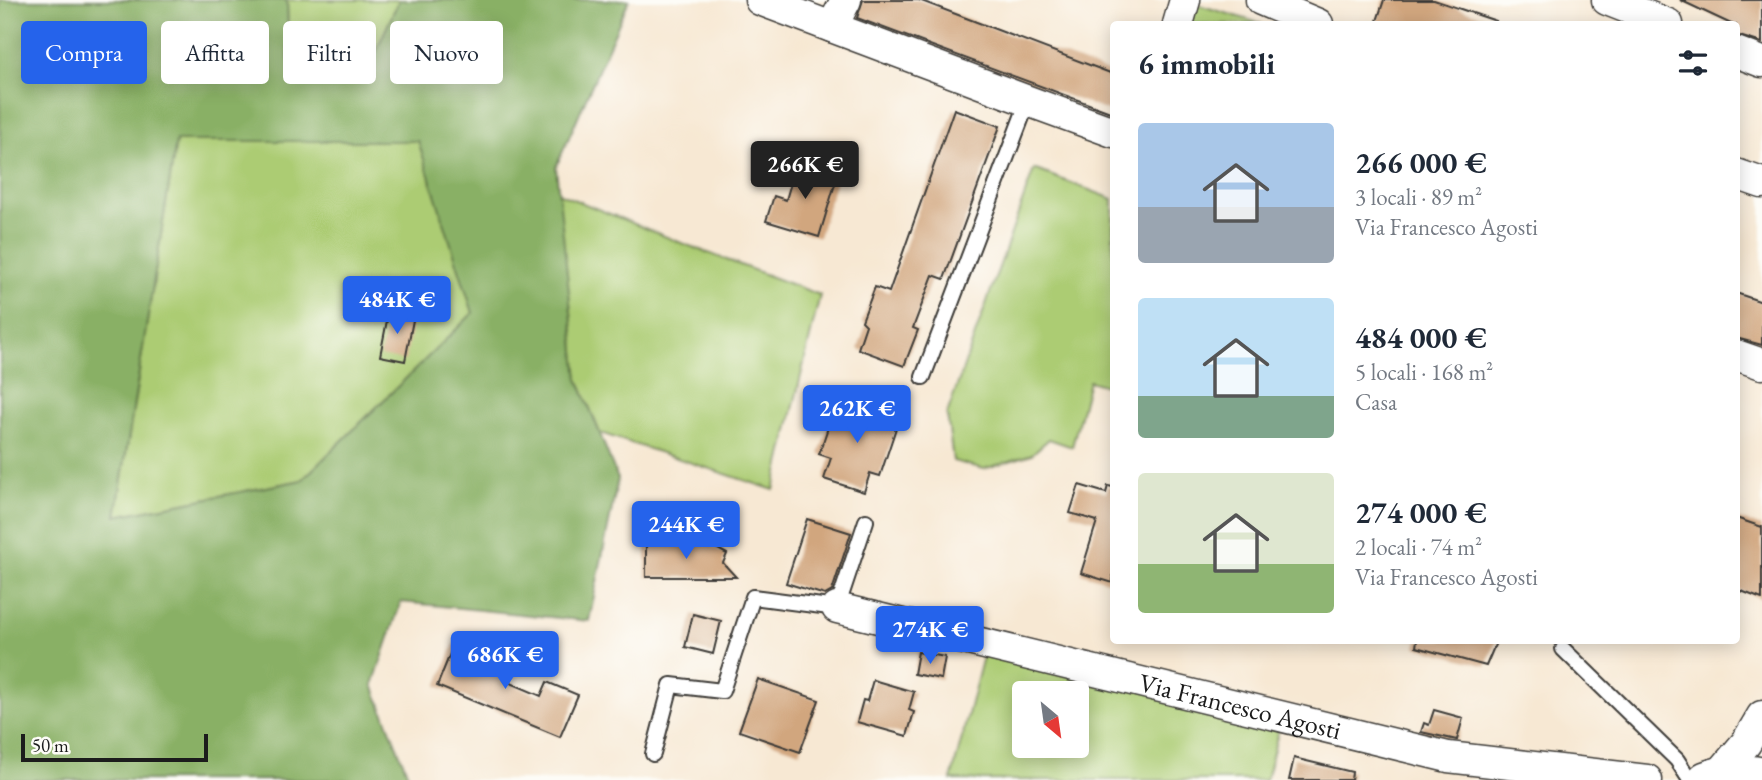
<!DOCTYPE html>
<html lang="it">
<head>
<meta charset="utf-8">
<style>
	:root { --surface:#fff; --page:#f2f2f3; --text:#1f2937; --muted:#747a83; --accent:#2563eb }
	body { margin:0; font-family:"EB Garamond",serif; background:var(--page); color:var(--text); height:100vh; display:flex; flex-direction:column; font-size:26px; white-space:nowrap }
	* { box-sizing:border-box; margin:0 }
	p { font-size:23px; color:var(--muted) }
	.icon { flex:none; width:38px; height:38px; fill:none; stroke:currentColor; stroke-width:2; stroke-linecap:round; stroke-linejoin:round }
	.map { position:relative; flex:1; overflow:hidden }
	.side { position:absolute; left:1110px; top:21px; width:630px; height:623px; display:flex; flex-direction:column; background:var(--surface); border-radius:7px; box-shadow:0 4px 18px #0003 }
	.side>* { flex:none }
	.guide { position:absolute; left:21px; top:21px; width:665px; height:63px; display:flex; gap:14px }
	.needle { width:46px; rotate:151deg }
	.buttons { position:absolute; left:1012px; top:681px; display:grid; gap:14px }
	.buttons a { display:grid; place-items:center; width:77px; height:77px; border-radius:7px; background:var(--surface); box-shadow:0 4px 18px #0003; font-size:35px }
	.scale { position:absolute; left:21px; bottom:18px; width:187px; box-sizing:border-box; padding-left:7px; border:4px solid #1c1c1c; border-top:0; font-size:19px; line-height:24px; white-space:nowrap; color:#1c1c1c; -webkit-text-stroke:5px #fdfcf7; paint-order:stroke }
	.price { position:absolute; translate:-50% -60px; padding:0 16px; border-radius:7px; background:var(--accent); color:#fff; font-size:23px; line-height:46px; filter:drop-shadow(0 2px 4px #0008) }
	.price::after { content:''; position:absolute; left:50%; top:42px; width:21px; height:16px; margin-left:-10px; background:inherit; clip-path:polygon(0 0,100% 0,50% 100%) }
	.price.selected { background:#222; color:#fff }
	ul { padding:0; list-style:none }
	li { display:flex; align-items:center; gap:21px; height:175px; padding:0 28px }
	li span { display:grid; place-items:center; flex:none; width:196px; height:140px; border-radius:7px; color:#555 }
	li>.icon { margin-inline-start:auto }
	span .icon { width:84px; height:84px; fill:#fffc; stroke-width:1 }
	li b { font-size:30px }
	h2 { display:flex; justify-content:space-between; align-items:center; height:84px; padding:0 28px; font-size:30px }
	.pill { padding:0 24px; border-radius:7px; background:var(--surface); box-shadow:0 4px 18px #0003; font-size:24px; line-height:63px }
	.pill.selected { background:var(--accent); color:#fff }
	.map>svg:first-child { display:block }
	.green { fill:#accc73; stroke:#647448; stroke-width:2; fill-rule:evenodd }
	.forest { fill:#89b065; stroke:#526640; stroke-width:2; fill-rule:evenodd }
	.building { fill:#d1a67e }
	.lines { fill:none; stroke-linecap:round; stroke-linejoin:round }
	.service-casing { stroke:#3d3b37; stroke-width:18 }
	.minor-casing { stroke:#3d3b37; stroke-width:33 }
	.tertiary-casing { stroke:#3d3b37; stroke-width:40 }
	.service { stroke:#fff; stroke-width:14 }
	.minor { stroke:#fff; stroke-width:30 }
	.tertiary { stroke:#fff; stroke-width:37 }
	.labels { text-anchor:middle; stroke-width:7; stroke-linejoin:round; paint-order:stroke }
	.street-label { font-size:26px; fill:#1c1c1c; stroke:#fdfcf7 }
</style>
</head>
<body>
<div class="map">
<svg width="1762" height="780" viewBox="0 0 1762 780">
	<rect width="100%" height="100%" fill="#fdfcf7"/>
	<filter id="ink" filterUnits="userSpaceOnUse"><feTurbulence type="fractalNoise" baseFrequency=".0143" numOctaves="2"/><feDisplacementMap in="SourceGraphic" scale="14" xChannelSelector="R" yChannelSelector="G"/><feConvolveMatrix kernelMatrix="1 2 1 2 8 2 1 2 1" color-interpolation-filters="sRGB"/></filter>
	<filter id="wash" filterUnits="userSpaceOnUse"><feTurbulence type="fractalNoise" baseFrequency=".00686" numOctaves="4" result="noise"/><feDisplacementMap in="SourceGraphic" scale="28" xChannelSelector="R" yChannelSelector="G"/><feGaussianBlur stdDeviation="1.57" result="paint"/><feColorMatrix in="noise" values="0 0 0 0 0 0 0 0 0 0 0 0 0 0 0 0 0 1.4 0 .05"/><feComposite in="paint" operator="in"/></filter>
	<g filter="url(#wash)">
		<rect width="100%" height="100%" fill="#f7e8d3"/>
		<!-- green -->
		<g class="green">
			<path d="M287,0H399L364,78L289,61Z"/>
			<path d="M1189,2L1262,24H1182Z"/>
			<path d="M176,141H419L473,313L302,480L116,516Z"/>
			<path d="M1034,169L1113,199V388L1089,381L1072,447L1049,439L1032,454L984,469L953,461L947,414Z"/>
			<path d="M558,193L679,242L820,295L774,490L600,433L578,379Z"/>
			<path d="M988,637L1282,717L1266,780H951ZM1024,693H1076V746H1024Z"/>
		</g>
		<!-- forest -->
		<path class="forest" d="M0,0H287L289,61L364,78L399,0H629L556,167L578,379L618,479L589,621L401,602L373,685L410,780H0ZM176,141H418L473,313L302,480L116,516Z"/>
		<g id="blocks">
			<!-- building -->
			<g class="building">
				<path d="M863,0H919L1113,74V113L857,18Z"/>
				<path d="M1384,0H1434L1496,21L1495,24H1376Z"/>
				<path d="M1680,0H1762V43L1736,35V24H1731Z"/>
				<path d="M954,109L1000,126L944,279L933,275L913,328L918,330L904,366L858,349L866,325L862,321L875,287L889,292Z"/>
				<path d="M797,162L838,174L819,237L766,221L774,196L786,200Z"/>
				<path d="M1736,293L1762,302V345L1736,338Z"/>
				<path d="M389,310L414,315L405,361L380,356Z"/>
				<path d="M860,401L885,410L882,420L897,425L880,476L870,473L864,492L824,479L831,458L819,454L836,404L856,411Z"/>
				<path d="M1079,485L1106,493L1108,486L1113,487V583L1081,573L1097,521L1070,513Z"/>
				<path d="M1736,518L1762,527V599L1736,589Z"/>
				<path d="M807,519L851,533L832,591L825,595L786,583Z"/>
				<path d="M705,542L727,554L723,563L736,577H646V544Z"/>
				<path d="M693,614L721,621L713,654L685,647Z"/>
				<path d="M1417,640H1497L1486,666L1416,647Z"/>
				<path d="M454,644L511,668L506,681L541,696L547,682L578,695L560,737L437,686Z"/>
				<path d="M918,652L945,657L941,679L914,674Z"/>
				<path d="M758,679L819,700L800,752L739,731Z"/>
				<path d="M873,680L914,692L909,710L914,712L907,736L857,722L863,700L867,701Z"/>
				<path d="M1434,710L1463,718L1457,740L1421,732L1424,723L1429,725Z"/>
				<path d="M1294,758L1352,772L1351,780H1289Z"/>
			</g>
		</g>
	</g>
	<g filter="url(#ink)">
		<use href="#blocks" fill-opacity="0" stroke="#3d3b37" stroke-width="2"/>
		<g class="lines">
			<!-- service casing -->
			<g class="service-casing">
				<g id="service">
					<path d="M923,377L1028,101"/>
					<path d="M1563,649L1677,760L1690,780"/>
					<path d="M653,754L671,685L722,691L753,597L837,608L866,521"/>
				</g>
			</g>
			<!-- minor casing -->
			<g class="minor-casing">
				<g id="minor">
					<path d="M760,0L1028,101L1113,132"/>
					<path d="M1261,0L1318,24"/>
					<path d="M1607,0L1668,24"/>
					<path d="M1178,24L1185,0"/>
					<path d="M832,27L846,0"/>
					<path d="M1736,52L1762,62"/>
					<path d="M1736,174L1762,183"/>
					<path d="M1736,355L1762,364"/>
					<path id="s1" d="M837,608L1448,757L1647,780"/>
					<path d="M1719,775L1746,743L1762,716"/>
				</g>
			</g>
			<!-- tertiary casing -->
			<g class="tertiary-casing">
				<path id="tertiary" d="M1706,780C1725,772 1742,773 1762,776"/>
			</g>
			<!-- service -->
			<use href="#service" class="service"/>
			<!-- minor -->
			<use href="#minor" class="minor"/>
			<!-- tertiary -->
			<use href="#tertiary" class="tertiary"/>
		</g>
	</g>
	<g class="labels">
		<!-- street labels -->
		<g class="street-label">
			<text dy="9" stroke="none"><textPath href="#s1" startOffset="415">Via Francesco Agosti</textPath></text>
		</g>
	</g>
</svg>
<div class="buttons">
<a><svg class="needle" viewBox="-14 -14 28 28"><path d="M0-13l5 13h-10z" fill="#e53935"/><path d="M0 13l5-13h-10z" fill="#747a83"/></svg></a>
</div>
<div class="scale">50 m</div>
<b class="price selected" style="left:805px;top:201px">266K €</b>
<b class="price" style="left:397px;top:336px">484K €</b>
<b class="price" style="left:857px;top:445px">262K €</b>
<b class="price" style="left:686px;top:561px">244K €</b>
<b class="price" style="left:930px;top:666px">274K €</b>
<b class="price" style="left:505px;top:691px">686K €</b>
<div class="guide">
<a class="pill selected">Compra</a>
<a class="pill">Affitta</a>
<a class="pill">Filtri</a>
<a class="pill">Nuovo</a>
</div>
<section class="side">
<h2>6 immobili<svg class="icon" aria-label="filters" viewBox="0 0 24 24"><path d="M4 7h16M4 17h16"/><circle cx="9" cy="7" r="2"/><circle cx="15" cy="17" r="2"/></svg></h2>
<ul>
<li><span style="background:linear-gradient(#a9c7e8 60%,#9aa5b1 0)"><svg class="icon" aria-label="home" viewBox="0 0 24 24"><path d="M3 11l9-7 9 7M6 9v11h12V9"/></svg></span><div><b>266 000 €</b><p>3 locali · 89 m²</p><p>Via Francesco Agosti</p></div></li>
<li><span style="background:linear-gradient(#bfe0f5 70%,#7fa58c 0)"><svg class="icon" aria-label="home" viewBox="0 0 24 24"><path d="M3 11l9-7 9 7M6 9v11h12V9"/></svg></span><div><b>484 000 €</b><p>5 locali · 168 m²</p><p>Casa</p></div></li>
<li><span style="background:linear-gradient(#dfe7d0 65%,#8fb573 0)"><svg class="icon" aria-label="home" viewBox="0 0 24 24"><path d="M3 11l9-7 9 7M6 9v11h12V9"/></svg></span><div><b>274 000 €</b><p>2 locali · 74 m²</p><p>Via Francesco Agosti</p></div></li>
</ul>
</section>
</div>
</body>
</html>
